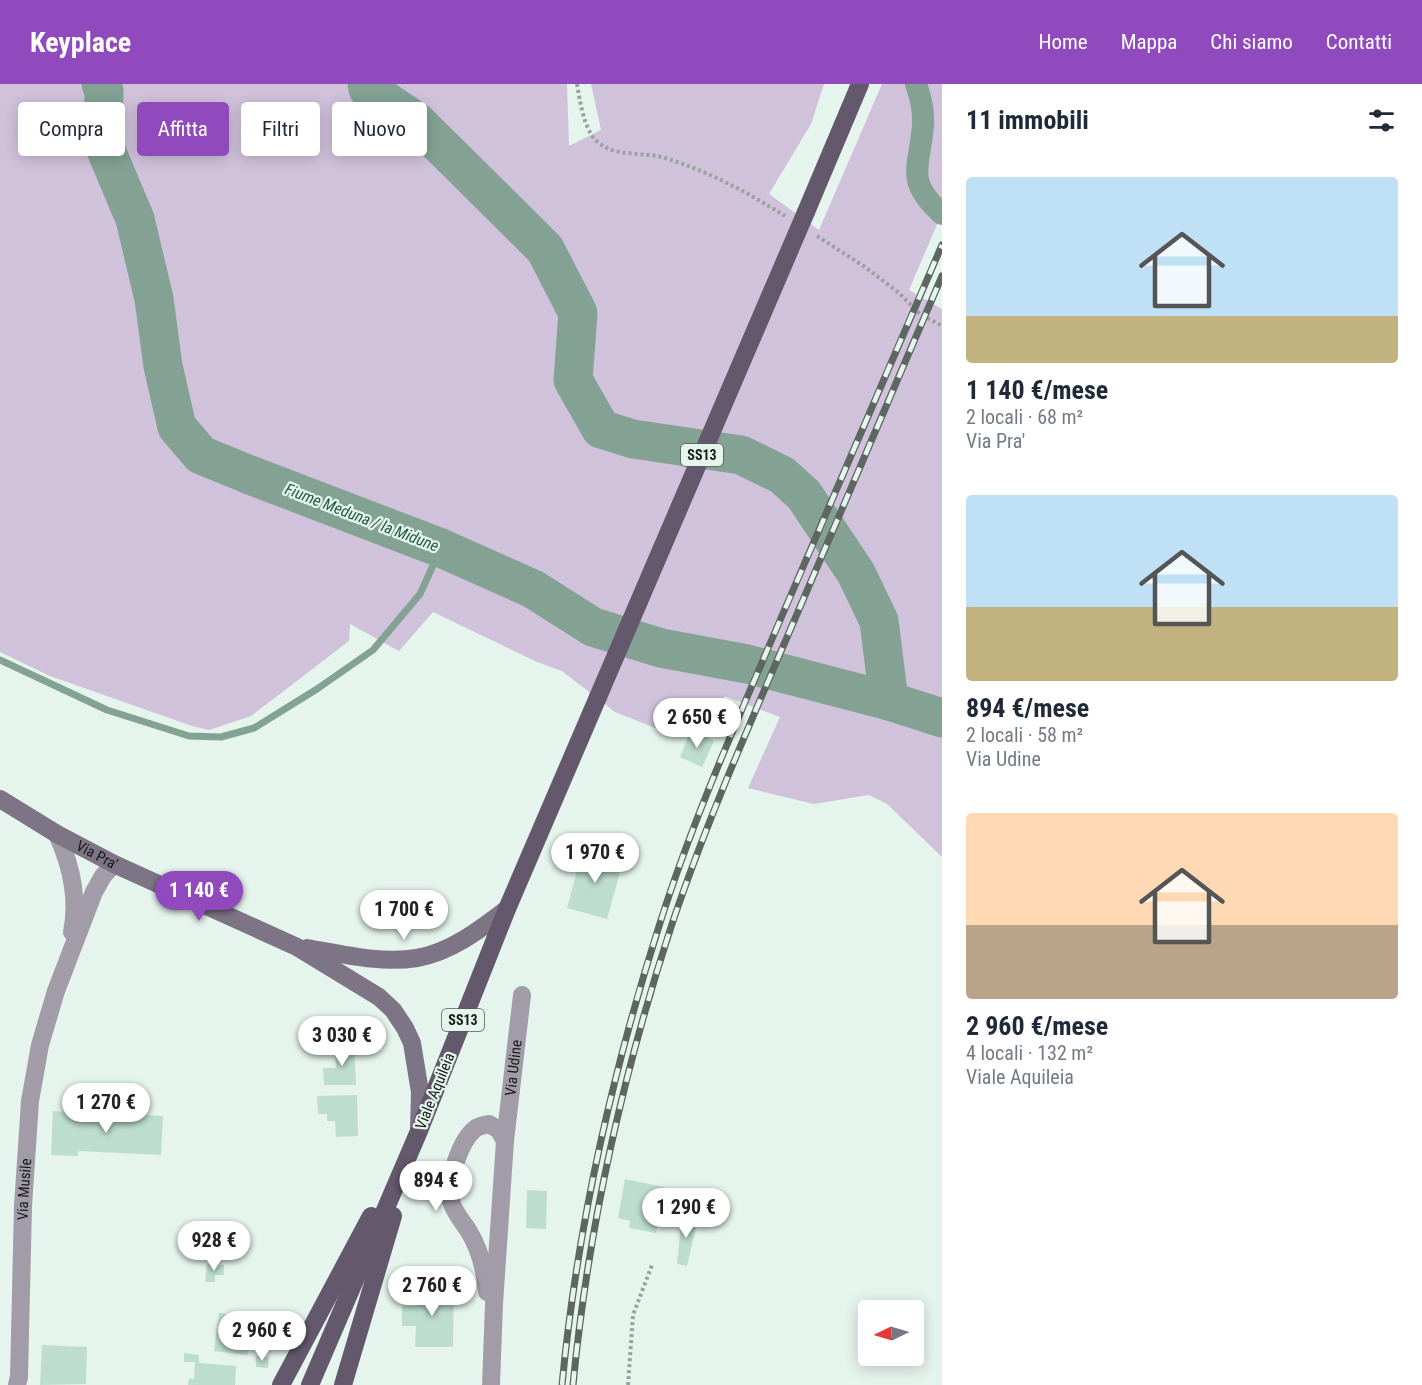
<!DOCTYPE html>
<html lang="it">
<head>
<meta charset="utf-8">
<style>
	:root { --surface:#fff; --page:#f2f2f3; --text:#1f2937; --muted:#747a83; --accent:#904abd }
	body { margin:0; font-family:"Roboto Condensed",sans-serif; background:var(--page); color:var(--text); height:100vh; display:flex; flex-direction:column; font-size:22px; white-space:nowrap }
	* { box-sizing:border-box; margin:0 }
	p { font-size:20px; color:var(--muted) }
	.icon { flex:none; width:33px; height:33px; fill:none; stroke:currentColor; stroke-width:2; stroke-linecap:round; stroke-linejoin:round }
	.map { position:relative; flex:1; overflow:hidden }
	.drawer { display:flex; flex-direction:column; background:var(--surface); width:480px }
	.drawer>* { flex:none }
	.banner { position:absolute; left:18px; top:18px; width:570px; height:54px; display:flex; gap:12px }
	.needle { width:39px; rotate:265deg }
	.buttons { position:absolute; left:858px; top:1216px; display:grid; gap:12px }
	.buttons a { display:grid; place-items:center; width:66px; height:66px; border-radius:6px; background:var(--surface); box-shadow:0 3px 15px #0003; font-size:30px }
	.price { position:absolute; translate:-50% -51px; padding:0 14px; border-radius:21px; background:#fff; color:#222; font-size:20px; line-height:39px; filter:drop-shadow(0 2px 3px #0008) }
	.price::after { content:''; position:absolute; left:50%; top:36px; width:18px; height:14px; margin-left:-9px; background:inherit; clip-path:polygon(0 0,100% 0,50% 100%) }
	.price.on { background:var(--accent); color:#fff }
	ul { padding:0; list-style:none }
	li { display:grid; align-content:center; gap:12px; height:318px; padding:0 24px }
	li span { display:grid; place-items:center; height:186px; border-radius:6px; color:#555 }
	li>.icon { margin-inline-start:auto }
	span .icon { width:108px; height:108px; fill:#fffc; stroke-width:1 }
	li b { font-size:26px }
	h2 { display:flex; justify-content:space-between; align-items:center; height:72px; padding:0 24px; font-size:26px }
	.chip { padding:0 21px; border-radius:6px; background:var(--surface); box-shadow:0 3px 15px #0003; font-size:21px; line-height:54px }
	.chip.on { background:var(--accent); color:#fff }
	header { display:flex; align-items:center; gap:36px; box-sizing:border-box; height:84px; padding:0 30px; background:var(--accent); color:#fff }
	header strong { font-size:28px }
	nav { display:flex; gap:33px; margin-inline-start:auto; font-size:21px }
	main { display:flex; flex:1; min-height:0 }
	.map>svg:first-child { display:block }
	.green { fill:#d0c2db }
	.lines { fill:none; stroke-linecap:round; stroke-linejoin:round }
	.stream { stroke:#83a293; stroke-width:7 }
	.canal { stroke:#83a293; stroke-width:22 }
	.river { stroke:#83a293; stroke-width:39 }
	.building { fill:#bddece }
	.path { stroke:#98a39d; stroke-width:4; stroke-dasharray:3 3; stroke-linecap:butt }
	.street { stroke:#a29ca8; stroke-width:18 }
	.secondary { stroke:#7d7485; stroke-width:18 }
	.primary { stroke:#63586c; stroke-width:18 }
	.rail-casing { stroke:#5d6661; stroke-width:7 }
	.rail { stroke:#e5f4ec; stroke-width:4.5; stroke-dasharray:14; stroke-linecap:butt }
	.primary-bridge { stroke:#63586c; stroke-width:18 }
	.labels { text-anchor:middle; stroke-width:4.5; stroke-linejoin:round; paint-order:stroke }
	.shield { fill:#e5f4ec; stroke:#535b57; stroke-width:1.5 }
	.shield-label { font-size:14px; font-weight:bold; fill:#151a17 }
	.street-label { font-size:15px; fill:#151a17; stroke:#e5f4ec }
	.water-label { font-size:16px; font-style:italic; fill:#215a43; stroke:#e5f4ec }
</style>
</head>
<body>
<header>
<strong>Keyplace</strong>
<nav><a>Home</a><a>Mappa</a><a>Chi siamo</a><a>Contatti</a></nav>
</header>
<main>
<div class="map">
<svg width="942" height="1301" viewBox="0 0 942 1301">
	<rect width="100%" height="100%" fill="#e5f4ec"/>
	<!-- green -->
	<path class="green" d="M0,0H567L569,62L601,46L591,0H824L811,40L769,110L819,146L882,0H942V129L909,206L942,225V773L887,720L869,711L814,720L748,704L780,633L725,612L710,632L692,633L678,653L615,628L562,587L537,578L433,528L399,567L350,540L349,557L251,632L209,646L192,642L50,592L0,568Z"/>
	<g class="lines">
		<!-- stream -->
		<path class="stream" d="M0,576L107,626L189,652L221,653L254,644L317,605L373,566L420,510L441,464"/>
		<!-- canal -->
		<path class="canal" d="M916,0C921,14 924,26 923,41C920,83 904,96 942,130"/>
		<!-- river -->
		<g class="river">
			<path d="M101,0L104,7L103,59L135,135L154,215L163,282L177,343L201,371L250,391L441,464L533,505L593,543L661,564L747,580L889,617L942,634"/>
			<path d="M367,0L368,5L417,38L545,165L578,229L573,296L601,345L633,355L741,371L782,391L804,411L856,489L879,537L889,617"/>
		</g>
	</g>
	<!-- building -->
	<g class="building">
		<path d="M691,646L714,657L702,683L680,673Z"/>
		<path d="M583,765L623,777L607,835L567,824Z"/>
		<path d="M354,960L356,1001H324L323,984H336L335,961Z"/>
		<path d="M357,1011L358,1052L336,1053L335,1037H327V1030H318L317,1012Z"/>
		<path d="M53,1027L163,1032L161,1071L78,1067V1072L51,1071Z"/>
		<path d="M625,1095L664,1103L656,1149L629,1144L630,1137L618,1134Z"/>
		<path d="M527,1106L547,1107L546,1145L526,1144Z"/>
		<path d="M682,1131L698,1134L687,1182L677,1180Z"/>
		<path d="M207,1180L224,1181V1191H215V1198H205Z"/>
		<path d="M417,1202H454L453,1263H415L416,1242H402V1222H416Z"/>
		<path d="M219,1229L252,1233L248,1271L214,1267Z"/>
		<path d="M42,1261L87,1263L86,1300L40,1301Z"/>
		<path d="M184,1269L199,1271V1279L236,1282L235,1301H188L189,1295H194L195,1278H184Z"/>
		<path d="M256,1272L269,1273L268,1284L256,1283Z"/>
	</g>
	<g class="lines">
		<!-- path -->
		<g class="path">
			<path d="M577,0C580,17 584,48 599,59C617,74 644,67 665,74C708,87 747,108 785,132"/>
			<path d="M817,152L865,183L899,209L920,230L942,242"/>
			<path d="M628,1301L633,1231L652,1181"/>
		</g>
		<!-- street -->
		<g class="street">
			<path d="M57,750C71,781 79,814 72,848"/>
			<path d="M487,1208C485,1185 480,1165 468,1146C462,1137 454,1128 451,1117C446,1099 460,1056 476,1044C479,1042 485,1041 489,1040L499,1046L505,1057"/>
			<path id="s1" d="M17,1301L19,1293L23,1122L30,1017L40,961L56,907L94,808L103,792L114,780"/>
			<path id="s2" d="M491,1301L494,1220L505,1057L522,911"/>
		</g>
		<!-- secondary -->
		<g class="secondary">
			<path id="s3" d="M0,715L57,750L114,780L297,863L379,913L393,926L405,944L412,959L420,1008L419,1045"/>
			<path d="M307,864C342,870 381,880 417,874C451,868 481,845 507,825"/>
		</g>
		<!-- primary -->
		<g class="primary">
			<path d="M806,128L860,0"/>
			<path d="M281,1301L371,1132"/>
			<path d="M310,1301L419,1047L507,825L598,613"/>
			<path d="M343,1301L393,1132"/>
		</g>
		<!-- rail casing -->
		<g class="rail-casing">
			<g id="rail">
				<path d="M562,1301C577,1144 612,989 660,839C693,735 738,635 781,534C835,410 888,285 942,161"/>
				<path d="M573,1301C588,1145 623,989 672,840C706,739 749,642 791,544C841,427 892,309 942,192"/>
			</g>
		</g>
		<!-- rail -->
		<use href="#rail" class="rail"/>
		<!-- primary-bridge -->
		<path class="primary-bridge" d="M598,613L806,128"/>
	</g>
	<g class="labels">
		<!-- shield labels -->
		<g class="shield">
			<rect x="681" y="360" width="42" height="22" rx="4.5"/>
			<rect x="442" y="925" width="42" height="22" rx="4.5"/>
		</g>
		<g class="shield-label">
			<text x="702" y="376">SS13</text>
			<text x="463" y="941">SS13</text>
		</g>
		<!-- street labels -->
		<g class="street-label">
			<text dy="5" stroke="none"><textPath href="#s3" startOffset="112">Via Pra'</textPath></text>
			<text dy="5" stroke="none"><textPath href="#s2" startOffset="318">Via Udine</textPath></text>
			<text transform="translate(435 1007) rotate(-68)" y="5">Viale Aquileia</text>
			<text dy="5" stroke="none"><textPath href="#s1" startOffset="196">Via Musile</textPath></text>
		</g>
		<!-- water labels -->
		<g class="water-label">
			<text transform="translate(362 433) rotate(21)" y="6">Fiume Meduna / la Midune</text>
		</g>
	</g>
</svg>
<div class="buttons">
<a><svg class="needle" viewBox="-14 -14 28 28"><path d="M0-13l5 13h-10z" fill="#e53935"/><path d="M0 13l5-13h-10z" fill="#747a83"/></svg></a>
</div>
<b class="price" style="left:697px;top:665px">2 650 €</b>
<b class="price" style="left:595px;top:800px">1 970 €</b>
<b class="price on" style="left:199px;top:838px">1 140 €</b>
<b class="price" style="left:404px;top:857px">1 700 €</b>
<b class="price" style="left:342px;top:983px">3 030 €</b>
<b class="price" style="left:106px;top:1050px">1 270 €</b>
<b class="price" style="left:436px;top:1128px">894 €</b>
<b class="price" style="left:686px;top:1155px">1 290 €</b>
<b class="price" style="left:214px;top:1188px">928 €</b>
<b class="price" style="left:432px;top:1233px">2 760 €</b>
<b class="price" style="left:262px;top:1278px">2 960 €</b>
<div class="banner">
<a class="chip">Compra</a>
<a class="chip on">Affitta</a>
<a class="chip">Filtri</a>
<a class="chip">Nuovo</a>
</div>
</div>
<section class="drawer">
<h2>11 immobili<svg class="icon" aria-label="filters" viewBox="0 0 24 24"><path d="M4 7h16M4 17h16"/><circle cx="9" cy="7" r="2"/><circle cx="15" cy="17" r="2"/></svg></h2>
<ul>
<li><span style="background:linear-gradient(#bfe0f5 75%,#c2b280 0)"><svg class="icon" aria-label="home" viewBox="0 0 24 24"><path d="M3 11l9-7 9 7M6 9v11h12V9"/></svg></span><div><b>1 140 €/mese</b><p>2 locali · 68 m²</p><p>Via Pra'</p></div></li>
<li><span style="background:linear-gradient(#bfe0f5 60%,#c2b280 0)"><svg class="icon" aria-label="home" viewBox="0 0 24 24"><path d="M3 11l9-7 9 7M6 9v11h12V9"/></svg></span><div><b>894 €/mese</b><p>2 locali · 58 m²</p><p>Via Udine</p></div></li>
<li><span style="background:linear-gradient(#ffd9b3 60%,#b9a48a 0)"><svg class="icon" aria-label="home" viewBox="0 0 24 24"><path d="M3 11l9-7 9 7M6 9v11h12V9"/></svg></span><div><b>2 960 €/mese</b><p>4 locali · 132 m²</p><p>Viale Aquileia</p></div></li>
</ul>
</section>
</main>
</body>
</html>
